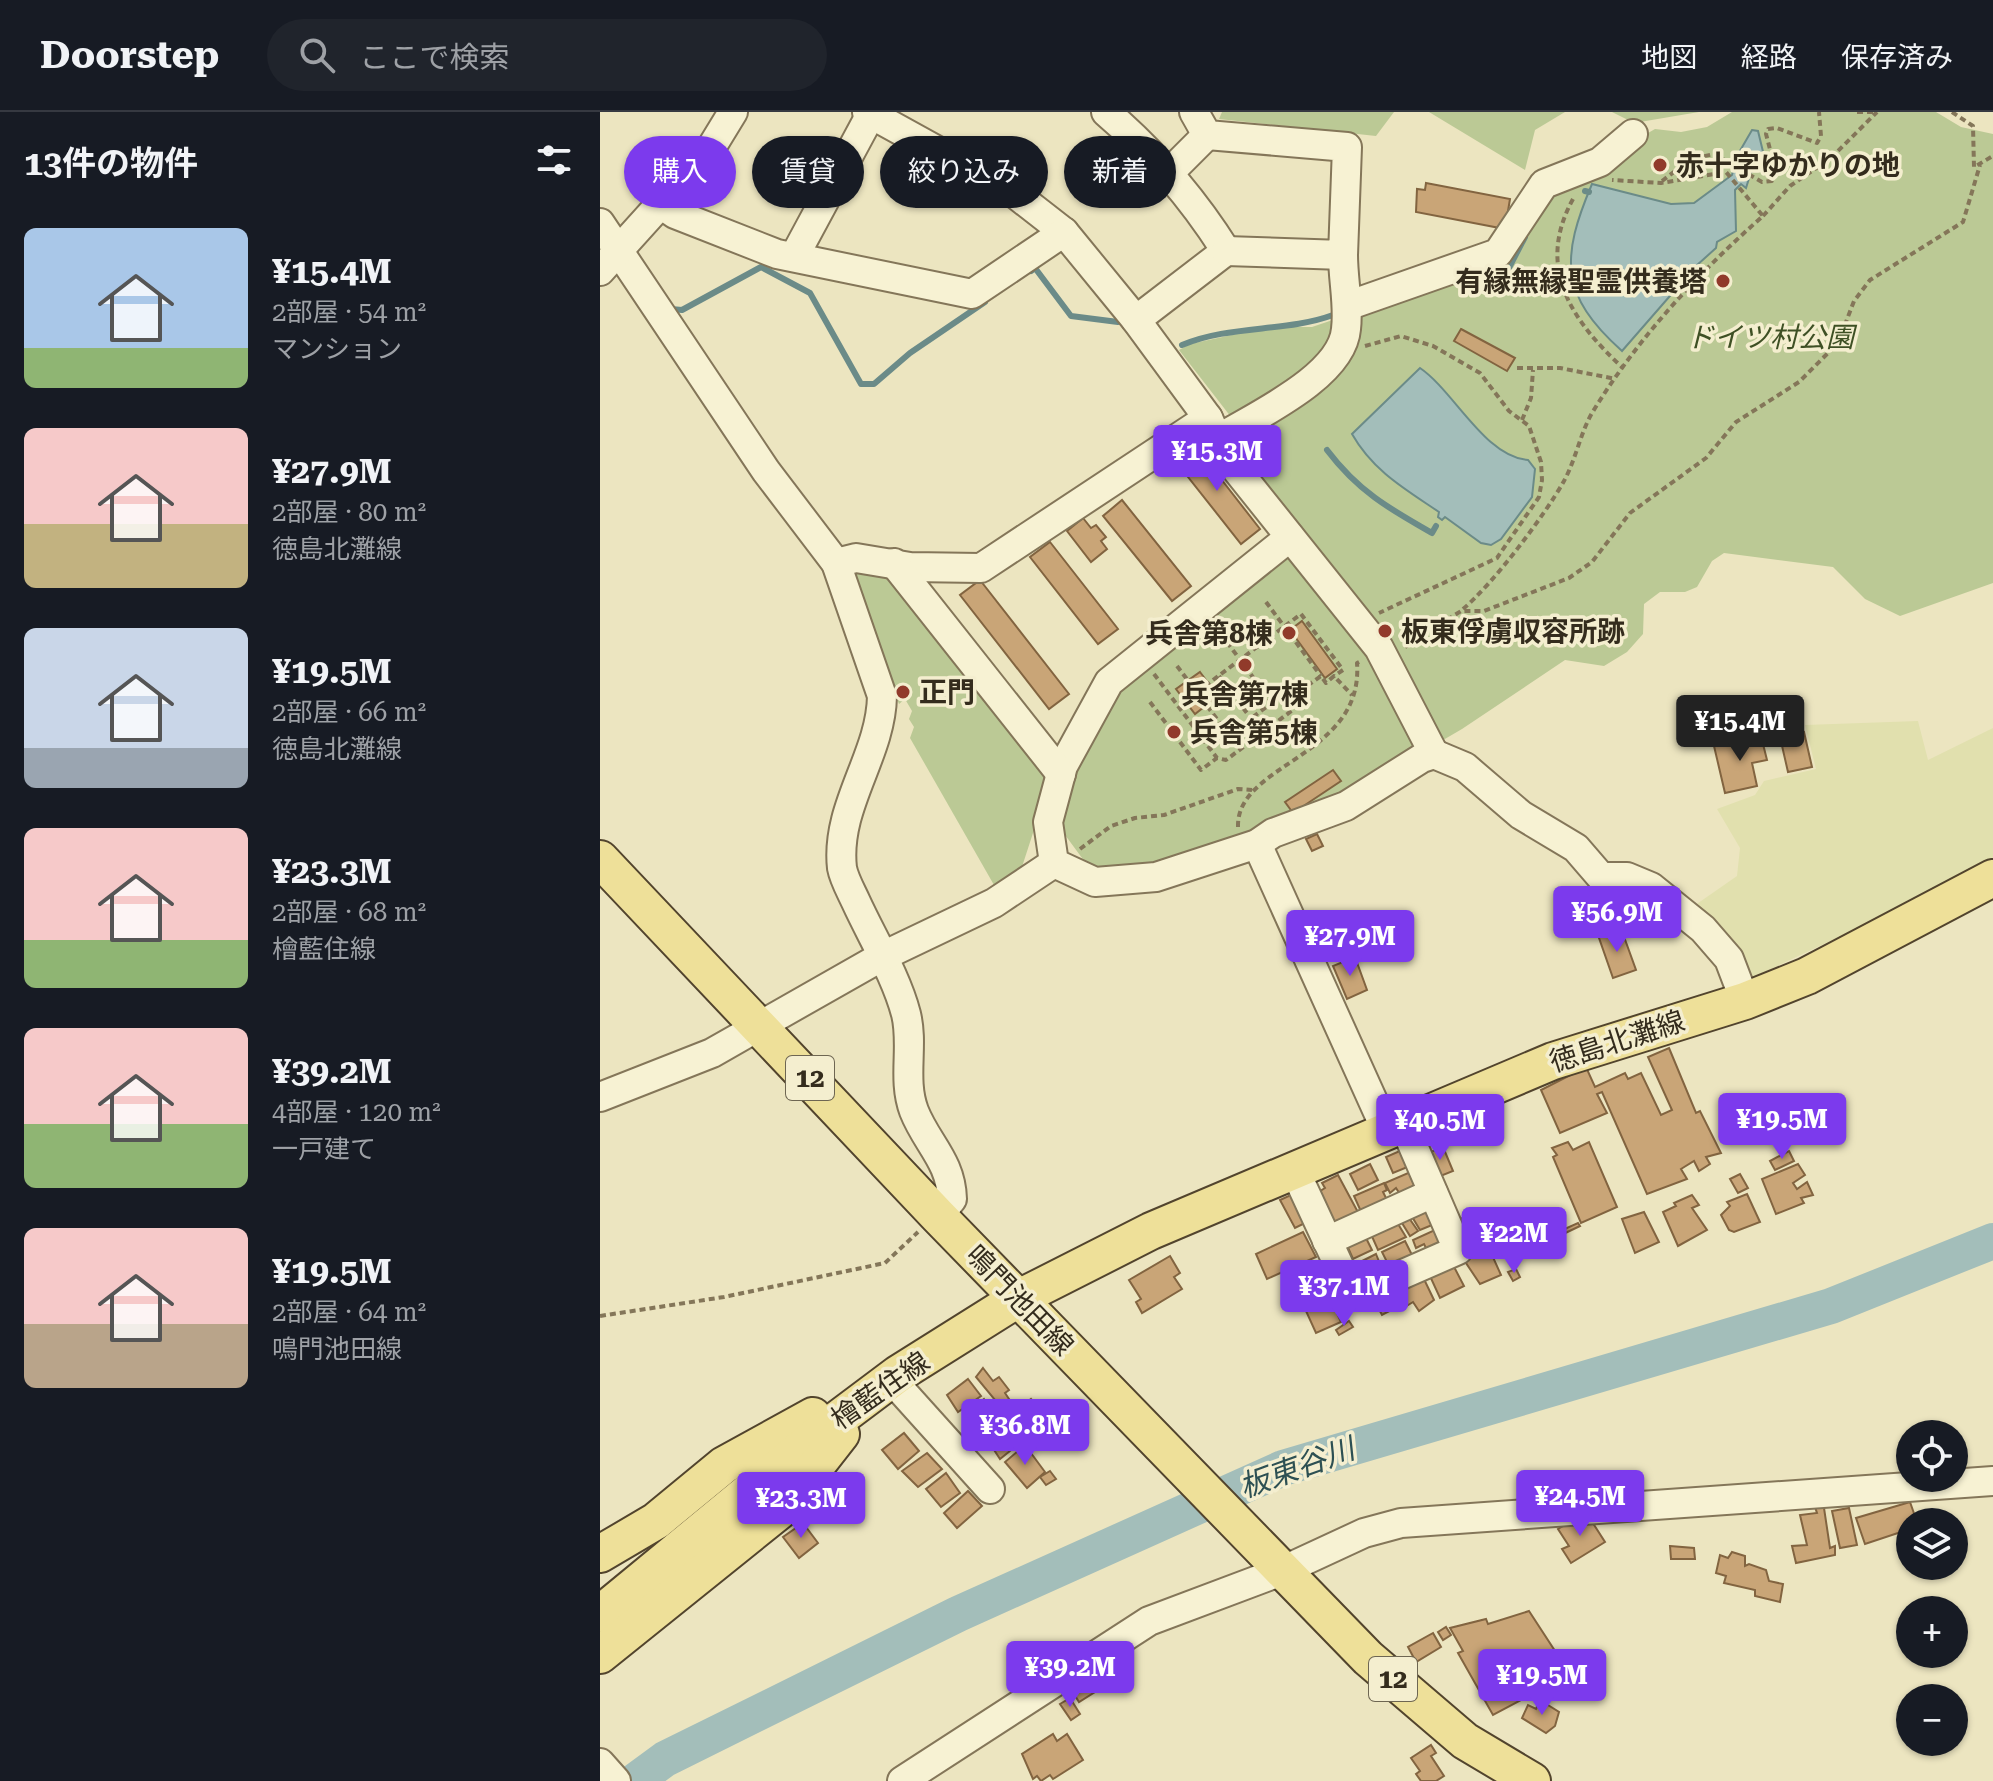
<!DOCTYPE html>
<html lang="ja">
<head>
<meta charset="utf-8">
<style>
	:root { --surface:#171b24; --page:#20242c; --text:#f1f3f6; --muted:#9ea1a6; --line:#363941; --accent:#7c3aed }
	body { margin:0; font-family:"Roboto Serif","Noto Sans JP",serif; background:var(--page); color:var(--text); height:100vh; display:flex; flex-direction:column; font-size:30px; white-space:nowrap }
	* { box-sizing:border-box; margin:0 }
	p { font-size:26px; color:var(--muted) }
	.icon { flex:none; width:44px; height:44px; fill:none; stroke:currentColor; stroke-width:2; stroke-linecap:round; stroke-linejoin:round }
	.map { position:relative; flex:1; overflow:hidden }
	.panel { display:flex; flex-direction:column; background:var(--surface); width:600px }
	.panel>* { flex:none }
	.banner { position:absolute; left:24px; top:24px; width:760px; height:72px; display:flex; gap:16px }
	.buttons { position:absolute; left:1296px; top:1308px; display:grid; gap:16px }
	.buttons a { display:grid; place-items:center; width:72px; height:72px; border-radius:50%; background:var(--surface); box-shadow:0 2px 6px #0004; font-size:40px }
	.price { position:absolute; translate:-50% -68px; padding:0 18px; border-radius:8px; background:var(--accent); color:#fff; font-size:26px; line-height:52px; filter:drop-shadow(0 2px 4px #0008) }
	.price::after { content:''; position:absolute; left:50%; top:48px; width:24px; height:18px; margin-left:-12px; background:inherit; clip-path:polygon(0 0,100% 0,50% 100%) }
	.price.on { background:#222; color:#fff }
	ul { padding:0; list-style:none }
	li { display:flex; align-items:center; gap:24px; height:200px; padding:0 24px }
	li span { display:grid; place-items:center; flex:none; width:224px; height:160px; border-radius:12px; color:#555 }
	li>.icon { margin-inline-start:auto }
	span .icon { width:96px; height:96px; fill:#fffc; stroke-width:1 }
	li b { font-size:34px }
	h2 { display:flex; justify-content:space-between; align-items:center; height:96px; padding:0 24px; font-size:34px }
	.tag { padding:0 28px; border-radius:36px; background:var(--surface); box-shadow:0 2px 6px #0004; font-size:28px; line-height:72px }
	.tag.on { background:var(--accent); color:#fff }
	header { display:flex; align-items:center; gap:48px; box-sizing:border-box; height:112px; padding:0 40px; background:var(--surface); border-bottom:2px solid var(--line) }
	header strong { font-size:38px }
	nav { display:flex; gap:44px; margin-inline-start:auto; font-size:28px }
	.search { width:560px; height:72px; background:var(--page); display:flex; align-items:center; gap:20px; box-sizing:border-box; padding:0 28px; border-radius:44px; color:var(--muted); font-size:30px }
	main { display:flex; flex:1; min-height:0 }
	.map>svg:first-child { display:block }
	.farmland { fill:#e1e0ae }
	.green { fill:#bbc995 }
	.water { fill:#a3beba; stroke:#6b8b88; stroke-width:2 }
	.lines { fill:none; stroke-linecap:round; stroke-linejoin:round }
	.stream { stroke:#6b8b88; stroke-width:6 }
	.river { stroke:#a3beba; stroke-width:36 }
	.building { fill:#c9a577; stroke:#826440; stroke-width:2 }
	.minor-casing { stroke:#847659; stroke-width:32 }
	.major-casing { stroke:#52442d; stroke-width:40 }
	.path { stroke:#847659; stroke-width:4; stroke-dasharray:6 4; stroke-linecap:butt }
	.minor { stroke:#f7f2d3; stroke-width:28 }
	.major { stroke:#eee099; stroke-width:36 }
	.poi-dot { fill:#913a2b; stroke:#f4eecf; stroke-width:3 }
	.labels { text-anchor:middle; stroke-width:7; stroke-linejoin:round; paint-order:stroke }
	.shield { fill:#f4eecf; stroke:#6e6652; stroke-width:2 }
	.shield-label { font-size:26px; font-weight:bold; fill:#342c1d }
	.poi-label { font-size:28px; font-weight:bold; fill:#342c1d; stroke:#f4eecf; text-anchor:start }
	.park-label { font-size:28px; font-style:italic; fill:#3e5024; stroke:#f4eecf }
	.street-label { font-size:28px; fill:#342c1d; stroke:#f4eecf }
	.water-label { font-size:30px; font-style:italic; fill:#2d5053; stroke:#f4eecf }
</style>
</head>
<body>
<header>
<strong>Doorstep</strong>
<div class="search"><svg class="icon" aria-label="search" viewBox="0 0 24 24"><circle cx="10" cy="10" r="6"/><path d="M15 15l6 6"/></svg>ここで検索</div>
<nav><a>地図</a><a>経路</a><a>保存済み</a></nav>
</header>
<main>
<section class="panel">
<h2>13件の物件<svg class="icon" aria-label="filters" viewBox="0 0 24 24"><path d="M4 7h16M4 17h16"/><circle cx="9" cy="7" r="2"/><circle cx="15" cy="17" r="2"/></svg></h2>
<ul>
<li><span style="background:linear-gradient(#a9c7e8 75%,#8fb573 0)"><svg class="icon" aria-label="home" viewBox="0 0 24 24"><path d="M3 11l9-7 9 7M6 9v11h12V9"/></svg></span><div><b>¥15.4M</b><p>2部屋 · 54 m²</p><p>マンション</p></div></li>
<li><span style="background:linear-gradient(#f6c9c9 60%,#c2b280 0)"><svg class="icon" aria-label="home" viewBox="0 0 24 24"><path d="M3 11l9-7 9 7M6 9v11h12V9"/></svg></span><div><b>¥27.9M</b><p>2部屋 · 80 m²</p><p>徳島北灘線</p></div></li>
<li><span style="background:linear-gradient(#c9d6e8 75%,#9aa5b1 0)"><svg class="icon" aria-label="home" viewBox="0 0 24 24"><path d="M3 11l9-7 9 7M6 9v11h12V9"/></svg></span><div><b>¥19.5M</b><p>2部屋 · 66 m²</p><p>徳島北灘線</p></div></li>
<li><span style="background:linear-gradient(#f6c9c9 70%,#8fb573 0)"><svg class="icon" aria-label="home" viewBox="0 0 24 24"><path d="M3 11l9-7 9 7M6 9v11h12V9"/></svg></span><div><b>¥23.3M</b><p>2部屋 · 68 m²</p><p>檜藍住線</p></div></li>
<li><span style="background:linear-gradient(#f6c9c9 60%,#8fb573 0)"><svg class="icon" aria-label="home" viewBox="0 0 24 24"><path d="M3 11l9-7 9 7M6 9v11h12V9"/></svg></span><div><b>¥39.2M</b><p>4部屋 · 120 m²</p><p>一戸建て</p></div></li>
<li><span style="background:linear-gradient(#f6c9c9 60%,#b9a48a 0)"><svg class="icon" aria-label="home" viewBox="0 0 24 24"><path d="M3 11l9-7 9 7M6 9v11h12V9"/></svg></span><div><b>¥19.5M</b><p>2部屋 · 64 m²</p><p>鳴門池田線</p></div></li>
</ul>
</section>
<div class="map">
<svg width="1393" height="1669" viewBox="0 0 1393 1669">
	<rect width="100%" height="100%" fill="#ece5c0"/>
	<!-- farmland -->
	<path class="farmland" d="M1318,609L1328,648L1393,616V753L1145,869L1091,796L1137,764L1140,736L1117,697L1155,683L1164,669L1216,657L1205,613Z"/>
	<!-- green -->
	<g class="green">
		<path d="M622,0H794L776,24L619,7Z"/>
		<path d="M829,0H965L935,18L925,58Z"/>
		<path d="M1012,0H1099L1034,11Z"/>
		<path d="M1132,0H1336L1361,15L1393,22V471L1300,504L1265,487L1233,455L1124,441L1112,449L1097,475L1085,480H1060L1044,492L1043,522L1027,540L1004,554L965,548L862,617L742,687L575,755L496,765L457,712L476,651L516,580L705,427L635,342L631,305L579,238L590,232L669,215H712L898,152L946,80L1055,17L1081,20L1107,15Z"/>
		<path d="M260,452H280L446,653V681L419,764L398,780L310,626L314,615L309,607L312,599L305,587L299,592L247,466Z"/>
	</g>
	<!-- water -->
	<g class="water">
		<path d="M1152,18L1158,19L1165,48L1162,55L1151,60L1146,76L1141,72L1135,78L1136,119L1117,130L1116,136L1096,154L1022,239C959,183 961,145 992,72L1071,92L1094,91L1132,63L1137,44Z"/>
		<path d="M820,256C854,279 885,345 928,348L935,357L932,385L901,427L891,433L881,431L845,405L842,408L838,405L839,400C805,377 773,359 752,322Z"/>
	</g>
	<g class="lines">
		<!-- stream -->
		<g class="stream">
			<path d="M985,79L989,80"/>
			<path d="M431,159L435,156L471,204L518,210"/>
			<path d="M891,161L902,169L925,125"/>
			<path d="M71,197L82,198L161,155L210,181L261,272H274L310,241L385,190"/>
			<path d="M582,233C629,213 687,220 733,203"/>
			<path d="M727,338C758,379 788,396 832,421L836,414"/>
		</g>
		<!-- river -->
		<path class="river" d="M35,1669L65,1647L358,1502L683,1356L1231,1194L1393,1129"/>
	</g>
	<!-- building -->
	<g class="building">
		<path d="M826,71L910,87L905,117L816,100L817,77L825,78Z"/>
		<path d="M861,217L915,246L907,259L854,229Z"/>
		<path d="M593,331L660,417L641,432L573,346Z"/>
		<path d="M522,388L591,474L572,489L503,404Z"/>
		<path d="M483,406L491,416L496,413L506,425L501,429L507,437L491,450L467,419Z"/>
		<path d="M450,430L518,517L498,532L430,445Z"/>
		<path d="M380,468L469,582L449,597L360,483Z"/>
		<path d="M702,509L737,557L725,566L690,518Z"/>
		<path d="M600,560L618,584L595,602L576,577Z"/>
		<path d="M1204,620L1212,655L1188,660L1180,625Z"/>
		<path d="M1161,624L1167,648L1152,651L1157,674L1125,681L1114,634Z"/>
		<path d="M733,658L741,669L693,701L685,690Z"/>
		<path d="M717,722L723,734L712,739L706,727Z"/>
		<path d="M1009,819L1012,826L1023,822L1036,858L1013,866L998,823Z"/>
		<path d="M755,845L767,878L747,887L733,854Z"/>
		<path d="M1069,936L1096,1001L1100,999L1121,1041L1106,1045L1110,1052L1099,1059L1094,1049L1081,1057L1087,1067L1047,1082L1002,980L997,982L1007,1001L960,1021L941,978L986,955L995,975L1025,961L1028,967L1041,961L1061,1003L1072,998L1048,945Z"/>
		<path d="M968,1030L973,1038L989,1030L1017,1095L981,1111L953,1045L957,1043L952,1036Z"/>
		<path d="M843,1035L853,1059L838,1065L828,1041Z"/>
		<path d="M802,1038L810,1054L793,1061L786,1045Z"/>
		<path d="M1189,1039L1194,1049L1175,1058L1170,1049Z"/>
		<path d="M770,1052L778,1068L758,1078L750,1062Z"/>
		<path d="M1198,1052L1205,1063L1193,1071L1197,1077L1207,1070L1213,1083L1201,1086L1204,1091L1176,1102L1162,1067Z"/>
		<path d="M815,1058L822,1076L803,1087L796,1076L790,1081L785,1071Z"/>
		<path d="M1140,1062L1148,1076L1138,1081L1130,1067Z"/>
		<path d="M738,1063L760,1104L733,1115L717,1081L725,1076L722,1071Z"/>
		<path d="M784,1071L787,1078L783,1080L789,1092L763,1104L754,1084Z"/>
		<path d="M693,1082L707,1110L695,1116L680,1088Z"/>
		<path d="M1147,1082L1160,1110L1134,1120L1129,1118L1121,1103L1130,1094L1127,1090Z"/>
		<path d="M1092,1083L1099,1093L1092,1096L1107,1118L1078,1134L1063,1100L1076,1094L1074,1091Z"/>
		<path d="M826,1094L837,1111L820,1118L811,1103Z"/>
		<path d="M1044,1100L1059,1130L1035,1141L1022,1107Z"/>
		<path d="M864,1105L870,1115L874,1113L883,1123L901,1163L880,1172L864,1148L871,1144L855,1110Z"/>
		<path d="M809,1106L818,1119L810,1124L802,1111Z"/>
		<path d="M795,1107L806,1125L778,1138L770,1120Z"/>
		<path d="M978,1111L980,1114L932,1137L931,1132Z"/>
		<path d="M837,1117L844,1133L828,1140L824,1132L816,1136L813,1128Z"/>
		<path d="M703,1120L716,1145L667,1167L656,1142Z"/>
		<path d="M764,1122L772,1138L753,1147L746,1131Z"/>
		<path d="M805,1129L814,1147L791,1158L782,1140Z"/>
		<path d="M776,1142L784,1162L761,1171L748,1156Z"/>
		<path d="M570,1144L580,1161L574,1165L582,1177L542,1201L536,1190L541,1187L529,1168Z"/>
		<path d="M852,1151L864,1174L840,1186L829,1162Z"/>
		<path d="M916,1157L920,1165L913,1169L908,1160Z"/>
		<path d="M822,1163L834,1188L819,1199L813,1190L805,1195L800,1188L806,1185L799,1174Z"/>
		<path d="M721,1166L741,1210L716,1221L696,1177Z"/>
		<path d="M791,1179L799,1194L782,1203L774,1188Z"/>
		<path d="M749,1209L753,1215L739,1223L736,1218Z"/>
		<path d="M383,1256L393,1269L399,1265L409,1278L405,1281L413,1293L404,1299L376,1265Z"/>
		<path d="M368,1267L381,1284L358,1300L347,1283Z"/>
		<path d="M384,1287L400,1309L384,1323L366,1302Z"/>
		<path d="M431,1287L448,1307L426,1325L409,1305Z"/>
		<path d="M404,1310L421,1330L400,1347L385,1324Z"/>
		<path d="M304,1321L319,1339L298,1357L282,1338Z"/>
		<path d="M425,1333L445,1360L427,1376L405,1350Z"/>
		<path d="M327,1341L342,1357L318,1375L302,1359Z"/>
		<path d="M450,1359L456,1367L446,1373L440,1365Z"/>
		<path d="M346,1361L360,1381L341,1395L326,1377Z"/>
		<path d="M368,1379L382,1394L357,1416L344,1401Z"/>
		<path d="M1310,1390L1317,1410H1310V1417L1265,1432L1256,1406Z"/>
		<path d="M1215,1395L1224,1396L1230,1436L1235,1434V1443L1196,1451L1192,1434L1207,1433L1200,1403L1217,1401Z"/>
		<path d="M1249,1396L1257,1433L1240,1436L1232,1399Z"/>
		<path d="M989,1405L1005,1430L971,1451L962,1437L969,1434L958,1417L973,1408Z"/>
		<path d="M203,1411L218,1431L199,1446L183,1425Z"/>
		<path d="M1070,1434L1094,1436L1095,1447H1071Z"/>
		<path d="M1132,1440L1145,1444V1454L1149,1452L1166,1458L1169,1469L1183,1472L1180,1490L1155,1484V1478L1124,1471L1126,1464L1116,1461L1120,1443L1128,1446Z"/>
		<path d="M929,1499L970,1562L893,1603L858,1541L863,1539L850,1516L886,1507L888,1512Z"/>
		<path d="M846,1515L851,1523L843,1528L838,1520Z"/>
		<path d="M833,1521L841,1535L816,1550L808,1535Z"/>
		<path d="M493,1559L503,1575L479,1590L469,1574Z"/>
		<path d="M470,1586L480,1602L471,1608L460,1592Z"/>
		<path d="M940,1588L959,1600L955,1614L946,1621L922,1606L928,1593L936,1597Z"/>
		<path d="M453,1622L457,1629L467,1622L483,1648L453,1667L450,1663L441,1669L437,1664L433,1667L422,1642Z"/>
		<path d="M831,1633L836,1641L831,1644L844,1664L836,1669H821L816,1662L820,1659L811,1646Z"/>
	</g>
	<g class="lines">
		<!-- minor casing -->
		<g class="minor-casing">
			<g id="minor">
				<path d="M267,0L414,81L464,120L536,208L608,306L624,342L779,536L834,642"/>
				<path d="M506,0C554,41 592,85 626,139L536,208"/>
				<path d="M594,0L607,23L747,35L743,143L626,139"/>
				<path d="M570,60L607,23"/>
				<path d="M62,93L75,102L177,142L372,182L464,120"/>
				<path d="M0,111L166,359L236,451L282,584C281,644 235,694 242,756C244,767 251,779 256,790C272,825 296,864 306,902C314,934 302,967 314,999C327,1032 351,1049 352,1087L338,1104"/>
				<path d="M194,145L272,0"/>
				<path d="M0,159L111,36L133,0"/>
				<path d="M747,194L898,141L944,72L1000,50L1033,22"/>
				<path d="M618,327C655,304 742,265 746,217C749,193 743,168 743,143"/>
				<path d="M690,425L509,570L463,654L448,710L454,751L495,770L556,765L657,732L673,721L746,694L822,646L834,642L865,655L921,703L976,736L1001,765H1027L1051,775L1103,817L1129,847L1145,889"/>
				<path d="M236,451L256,446L310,455L381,456L608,306"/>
				<path d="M294,451L461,662"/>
				<path d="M657,732L787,1020"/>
				<path d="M0,985L112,941L281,845L394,791L454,751"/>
				<path d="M695,1059L753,1184L858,1138L804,1013"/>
				<path d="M727,1129L833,1081"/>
				<path d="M291,1267L390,1377"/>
				<path d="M0,1651L16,1669"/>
				<path d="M302,1669L549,1509L682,1459L764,1421L801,1411L1393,1369"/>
			</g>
		</g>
		<!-- major casing -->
		<g class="major-casing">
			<g id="major">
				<path d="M0,747L338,1104L768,1546L865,1629L932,1669"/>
				<path d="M0,1442L56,1409L124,1353L213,1304"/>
				<path d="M0,1502L226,1316L298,1262L419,1186L551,1119L953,949L1145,889L1207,864L1393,766"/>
				<path d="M0,1543L184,1395L241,1322"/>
			</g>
		</g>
		<!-- path -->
		<g class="path">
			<path d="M1257,0H1277"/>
			<path d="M1352,0L1373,14L1374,55L1393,44"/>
			<path d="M1062,69L1091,47L1114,42L1162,70L1172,69L1176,60L1166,22L1168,17L1177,16L1217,31L1221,24L1219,0"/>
			<path d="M973,87C935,156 972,209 1023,256"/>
			<path d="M1163,104L1190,74L1231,46L1277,0"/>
			<path d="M765,234L801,224L833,234L880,261L909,299L929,314L941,350L942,368L939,385L897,446L779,501"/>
			<path d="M917,256H960L1016,267"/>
			<path d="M922,308L931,286L933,258"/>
			<path d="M666,490L721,564"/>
			<path d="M863,497C893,472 945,403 964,369C976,347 980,322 992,301C1037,227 1098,161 1163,104L1126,60L1061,71L1012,68"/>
			<path d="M621,522L672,591"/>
			<path d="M805,535L861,499H884L969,466L992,450L1030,401L1106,346L1136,310L1199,270L1238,231L1254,189L1270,168L1363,110L1380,53"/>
			<path d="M577,554L629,623L649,608"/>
			<path d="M554,562L617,646L626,648L694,597"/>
			<path d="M619,564L662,621"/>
			<path d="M597,580L701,502L743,558L734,564"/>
			<path d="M550,590L601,658L617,646"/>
			<path d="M653,605L686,580L690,586L721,564L726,571L734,564L752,583"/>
			<path d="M638,715C636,651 764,645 757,551L761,549"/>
			<path d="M480,737L511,714L535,706L564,703L638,677L652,678"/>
			<path d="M0,1204L124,1185L285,1151L318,1120"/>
		</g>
		<!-- minor -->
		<use href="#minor" class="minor"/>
		<!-- major -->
		<use href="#major" class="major"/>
	</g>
	<!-- markers -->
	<g class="poi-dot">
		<circle cx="1060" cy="53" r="8"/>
		<circle cx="1123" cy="169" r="8"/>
		<circle cx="785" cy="519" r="8"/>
		<circle cx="689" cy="521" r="8"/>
		<circle cx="645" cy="553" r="8"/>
		<circle cx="303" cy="580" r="8"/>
		<circle cx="574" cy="620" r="8"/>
	</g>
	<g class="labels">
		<!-- shield labels -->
		<g class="shield">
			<rect x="186" y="944" width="48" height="44" rx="6"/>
			<rect x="769" y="1545" width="48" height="44" rx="6"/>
		</g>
		<g class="shield-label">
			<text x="210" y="975">12</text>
			<text x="793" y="1576">12</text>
		</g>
		<!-- poi labels -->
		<g class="poi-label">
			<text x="1076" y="63">赤十字ゆかりの地</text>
			<text x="1107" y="179" text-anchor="end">有縁無縁聖霊供養塔</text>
			<text x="801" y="529">板東俘虜収容所跡</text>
			<text x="673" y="531" text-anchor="end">兵舎第8棟</text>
			<text x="319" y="590">正門</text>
			<text x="645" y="592" text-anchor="middle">兵舎第7棟</text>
			<text x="590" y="630">兵舎第5棟</text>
		</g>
		<!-- park labels -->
		<g class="park-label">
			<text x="1170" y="235">ドイツ村公園</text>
		</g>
		<!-- street labels -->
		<g class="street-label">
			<text transform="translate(1017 929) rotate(-18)" y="10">徳島北灘線</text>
			<text transform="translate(420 1188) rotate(46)" y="10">鳴門池田線</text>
			<text transform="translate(280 1278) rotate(-35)" y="10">檜藍住線</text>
		</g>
		<!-- water labels -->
		<g class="water-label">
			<text transform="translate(697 1356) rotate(-20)" y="10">板東谷川</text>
		</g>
	</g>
</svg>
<div class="buttons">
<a><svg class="icon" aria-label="locate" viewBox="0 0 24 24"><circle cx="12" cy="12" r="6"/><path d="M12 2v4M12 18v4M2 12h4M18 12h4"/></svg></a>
<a><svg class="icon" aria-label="layers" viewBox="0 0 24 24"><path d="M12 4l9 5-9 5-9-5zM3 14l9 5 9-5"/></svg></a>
<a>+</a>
<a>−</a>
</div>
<b class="price" style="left:617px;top:381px">¥15.3M</b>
<b class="price on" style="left:1140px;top:651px">¥15.4M</b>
<b class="price" style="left:1017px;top:842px">¥56.9M</b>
<b class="price" style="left:750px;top:866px">¥27.9M</b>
<b class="price" style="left:1182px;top:1049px">¥19.5M</b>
<b class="price" style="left:840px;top:1050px">¥40.5M</b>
<b class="price" style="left:914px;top:1163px">¥22M</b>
<b class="price" style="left:744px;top:1216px">¥37.1M</b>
<b class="price" style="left:425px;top:1355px">¥36.8M</b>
<b class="price" style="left:980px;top:1426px">¥24.5M</b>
<b class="price" style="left:201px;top:1428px">¥23.3M</b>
<b class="price" style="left:470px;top:1597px">¥39.2M</b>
<b class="price" style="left:942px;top:1605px">¥19.5M</b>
<div class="banner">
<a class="tag on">購入</a>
<a class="tag">賃貸</a>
<a class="tag">絞り込み</a>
<a class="tag">新着</a>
</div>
</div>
</main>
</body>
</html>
